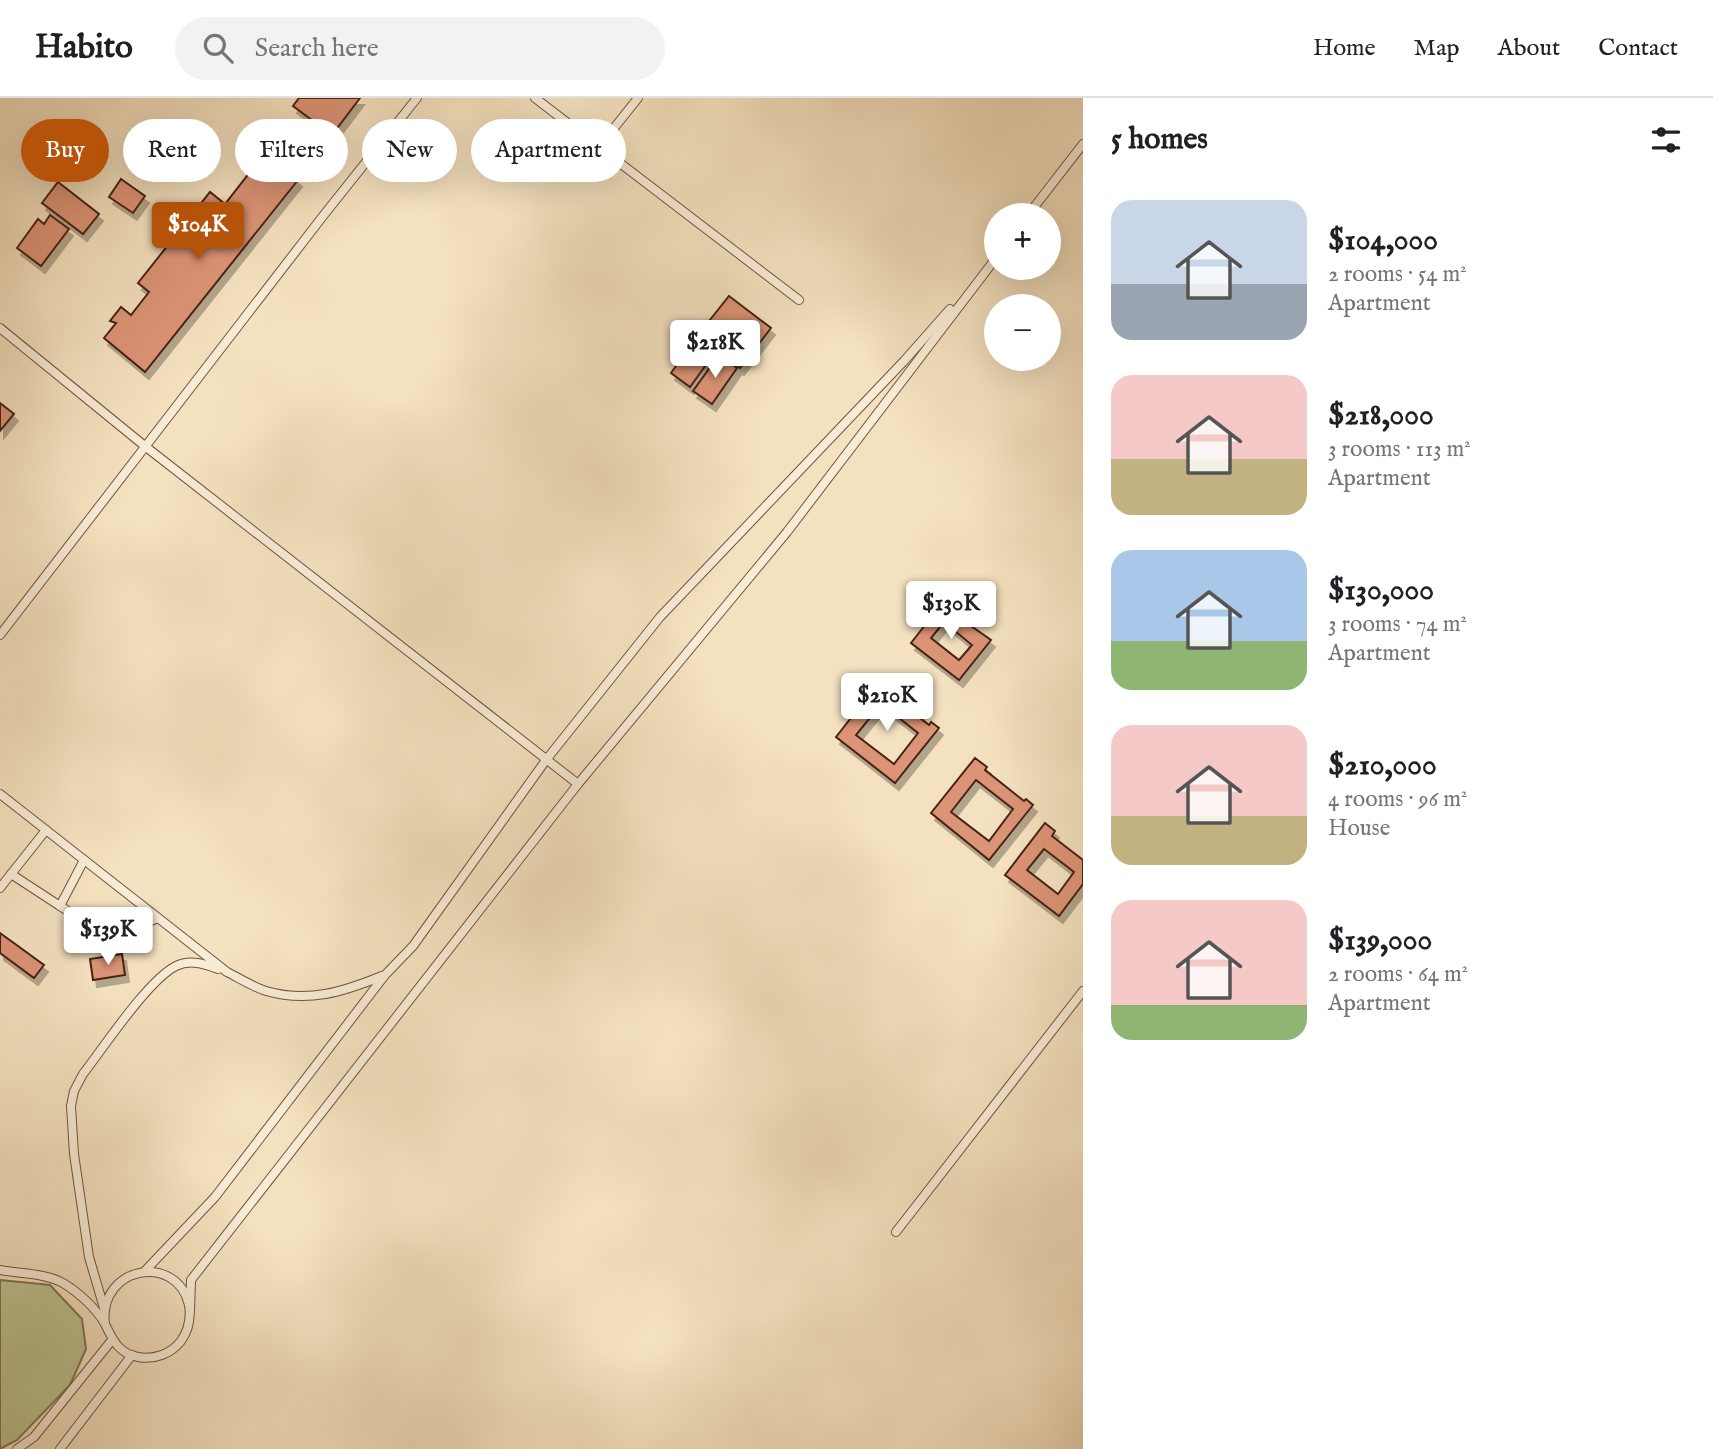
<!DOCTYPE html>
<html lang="en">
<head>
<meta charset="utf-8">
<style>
	:root { --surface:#fff; --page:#f2f2f2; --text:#202124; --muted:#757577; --line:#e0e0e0; --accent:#b45309 }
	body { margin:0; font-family:"IM FELL English",serif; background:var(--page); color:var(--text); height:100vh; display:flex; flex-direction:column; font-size:26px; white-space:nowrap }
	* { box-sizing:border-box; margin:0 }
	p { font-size:23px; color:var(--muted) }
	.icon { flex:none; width:38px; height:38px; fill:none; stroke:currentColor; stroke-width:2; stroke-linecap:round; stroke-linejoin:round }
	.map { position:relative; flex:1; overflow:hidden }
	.panel { display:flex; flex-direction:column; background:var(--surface); width:630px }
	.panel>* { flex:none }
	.banner { position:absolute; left:21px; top:21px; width:665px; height:63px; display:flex; gap:14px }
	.controls { position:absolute; left:984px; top:105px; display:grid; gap:14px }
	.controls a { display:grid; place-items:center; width:77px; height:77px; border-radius:50%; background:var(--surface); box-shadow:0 7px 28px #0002; font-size:35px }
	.price { position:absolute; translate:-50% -60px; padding:0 16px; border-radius:7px; background:#fff; color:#222; font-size:23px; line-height:46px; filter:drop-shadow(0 2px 4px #0008) }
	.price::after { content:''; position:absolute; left:50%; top:42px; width:21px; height:16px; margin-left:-10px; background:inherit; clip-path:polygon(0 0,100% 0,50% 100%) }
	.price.selected { background:var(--accent); color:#fff }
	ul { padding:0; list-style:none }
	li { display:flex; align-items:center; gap:21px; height:175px; padding:0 28px }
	li span { display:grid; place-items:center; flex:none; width:196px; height:140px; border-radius:21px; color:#555 }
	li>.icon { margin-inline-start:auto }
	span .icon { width:84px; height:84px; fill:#fffc; stroke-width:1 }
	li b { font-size:30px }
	h2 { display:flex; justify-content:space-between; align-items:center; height:84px; padding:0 28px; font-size:30px }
	.chip { padding:0 24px; border-radius:32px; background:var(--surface); box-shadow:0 7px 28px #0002; font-size:24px; line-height:63px }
	.chip.selected { background:var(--accent); color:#fff }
	header { display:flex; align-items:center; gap:42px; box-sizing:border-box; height:98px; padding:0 35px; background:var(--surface); border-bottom:2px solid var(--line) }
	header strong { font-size:33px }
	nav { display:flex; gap:38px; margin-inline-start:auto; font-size:24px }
	.search { width:490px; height:63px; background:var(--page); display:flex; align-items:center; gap:18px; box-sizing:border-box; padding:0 24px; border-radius:38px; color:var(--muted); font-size:26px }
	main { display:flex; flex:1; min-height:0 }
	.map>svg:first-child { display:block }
	.green { fill:#bdc291; stroke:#827354; stroke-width:2 }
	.building { fill:#dc9476; stroke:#472417; stroke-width:2; fill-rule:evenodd; filter:url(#shadow) }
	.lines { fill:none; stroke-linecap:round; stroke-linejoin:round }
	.service-casing { stroke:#725341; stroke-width:10 }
	.service { stroke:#f8ecd5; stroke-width:8 }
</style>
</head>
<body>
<header>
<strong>Habito</strong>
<div class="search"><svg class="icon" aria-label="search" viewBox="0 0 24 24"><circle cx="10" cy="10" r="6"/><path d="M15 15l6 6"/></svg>Search here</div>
<nav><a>Home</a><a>Map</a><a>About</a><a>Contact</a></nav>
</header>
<main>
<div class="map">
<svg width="1083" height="1351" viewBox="0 0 1083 1351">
	<defs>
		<filter id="shadow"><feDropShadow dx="4" dy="7" stdDeviation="0" flood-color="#0004"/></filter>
	</defs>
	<rect width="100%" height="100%" fill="#f4e1bf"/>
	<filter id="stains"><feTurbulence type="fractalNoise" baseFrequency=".00286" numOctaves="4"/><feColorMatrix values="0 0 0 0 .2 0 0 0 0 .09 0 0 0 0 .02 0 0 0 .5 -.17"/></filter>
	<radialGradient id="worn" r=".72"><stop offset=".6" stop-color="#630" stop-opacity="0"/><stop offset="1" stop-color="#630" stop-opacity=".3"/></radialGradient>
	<!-- green -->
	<path class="green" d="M0,1182L50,1187L82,1221L86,1251L70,1287L17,1342L0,1351Z"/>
	<!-- building -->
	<g class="building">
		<path d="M299,0H360L332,37L293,8Z"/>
		<path d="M265,55L298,82L145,274L104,240L116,225L110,223L121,209L131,217L149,194L138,185L210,94L225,106Z"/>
		<path d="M121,81L145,98L133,115L109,99Z"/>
		<path d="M58,84L99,116L83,136L42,105Z"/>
		<path d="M50,117L69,131L41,168L17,150L38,121L44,126Z"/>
		<path d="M729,198L771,230L740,270L698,237Z"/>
		<path d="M697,239L716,253L690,289L671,275Z"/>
		<path d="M719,257L737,270L712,306L693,293Z"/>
		<path d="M0,305L14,316L0,333Z"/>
		<path d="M944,503L956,513L954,516L991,542L959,582L911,545ZM944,524L972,547L959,562L931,540Z"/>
		<path d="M880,583L892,593L890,596L929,627L931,624L939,630L895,685L836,639ZM881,606L918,635L894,666L856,637Z"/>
		<path d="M975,660L987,669L985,672L1024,703L1026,701L1033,707L989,762L931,715ZM976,682L1013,711L989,743L951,714Z"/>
		<path d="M1045,725L1055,733L1052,738L1083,762V786L1059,818L1005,777ZM1044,751L1074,774L1058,796L1027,772Z"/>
		<path d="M80,812L99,825L88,840L70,826Z"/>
		<path d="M0,835L44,867L34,880L0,855Z"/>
		<path d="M122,856L125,877L93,882L90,861Z"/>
	</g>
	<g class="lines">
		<!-- service casing -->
		<g class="service-casing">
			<g id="service">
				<path d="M535,0L799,202"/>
				<path d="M599,49L638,0"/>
				<path d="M1028,117L1083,46"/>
				<path d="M0,230L146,349L578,686"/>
				<path d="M0,537L323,118L417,0"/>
				<path d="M0,696L227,874C239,880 253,889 266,893C308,905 343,894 382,878"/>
				<path d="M84,762L60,808C109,838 103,842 158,820"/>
				<path d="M11,776L60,808"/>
				<path d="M0,790L46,732"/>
				<path d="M896,1134L1083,893"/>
				<path d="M0,1172C20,1176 45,1175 63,1185C78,1194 97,1211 105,1226C113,1242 118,1255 138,1259C154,1262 171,1256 181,1243C188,1233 191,1220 189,1207C177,1154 98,1168 105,1226"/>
				<path d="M144,1174L215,1099L385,877L413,848L546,662L660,519L904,263L950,211"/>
				<path d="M104,1210L89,1159L74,1056L71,1008L74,993L83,976C104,949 148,882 176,868C190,861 205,866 218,871"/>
				<path d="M190,1213L191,1182L578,686L787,434L996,160"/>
				<path d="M17,1351L34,1339L112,1242"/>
				<path d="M60,1351L132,1257"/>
			</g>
		</g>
		<!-- service -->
		<use href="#service" class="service"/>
	</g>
	<rect width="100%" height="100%" filter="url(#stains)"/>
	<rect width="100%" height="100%" fill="url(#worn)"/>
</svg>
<div class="controls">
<a>+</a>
<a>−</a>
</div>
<b class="price selected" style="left:198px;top:164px">$104K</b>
<b class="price" style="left:715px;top:282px">$218K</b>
<b class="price" style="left:951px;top:543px">$130K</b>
<b class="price" style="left:887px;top:635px">$210K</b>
<b class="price" style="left:108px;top:869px">$139K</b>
<div class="banner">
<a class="chip selected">Buy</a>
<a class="chip">Rent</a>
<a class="chip">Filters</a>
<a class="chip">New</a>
<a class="chip">Apartment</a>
</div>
</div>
<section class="panel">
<h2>5 homes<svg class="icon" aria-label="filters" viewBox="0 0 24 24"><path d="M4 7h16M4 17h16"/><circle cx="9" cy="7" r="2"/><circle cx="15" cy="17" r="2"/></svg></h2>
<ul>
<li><span style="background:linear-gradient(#c9d6e8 60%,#9aa5b1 0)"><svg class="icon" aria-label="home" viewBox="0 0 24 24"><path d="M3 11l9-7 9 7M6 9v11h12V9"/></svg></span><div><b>$104,000</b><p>2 rooms · 54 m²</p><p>Apartment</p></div></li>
<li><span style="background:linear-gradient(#f6c9c9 60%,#c2b280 0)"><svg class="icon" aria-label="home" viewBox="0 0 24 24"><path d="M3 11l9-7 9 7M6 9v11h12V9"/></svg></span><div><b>$218,000</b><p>3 rooms · 113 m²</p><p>Apartment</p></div></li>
<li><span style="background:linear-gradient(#a9c7e8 65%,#8fb573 0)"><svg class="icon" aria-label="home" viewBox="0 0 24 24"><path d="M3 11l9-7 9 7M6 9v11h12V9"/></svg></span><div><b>$130,000</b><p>3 rooms · 74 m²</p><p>Apartment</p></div></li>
<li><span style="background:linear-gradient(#f6c9c9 65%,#c2b280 0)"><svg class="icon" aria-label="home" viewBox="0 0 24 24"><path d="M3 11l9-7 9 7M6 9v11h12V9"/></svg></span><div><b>$210,000</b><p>4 rooms · 96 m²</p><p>House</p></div></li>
<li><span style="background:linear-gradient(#f6c9c9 75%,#8fb573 0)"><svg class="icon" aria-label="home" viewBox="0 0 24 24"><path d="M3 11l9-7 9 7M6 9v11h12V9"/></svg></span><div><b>$139,000</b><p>2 rooms · 64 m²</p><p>Apartment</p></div></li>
</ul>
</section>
</main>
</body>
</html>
